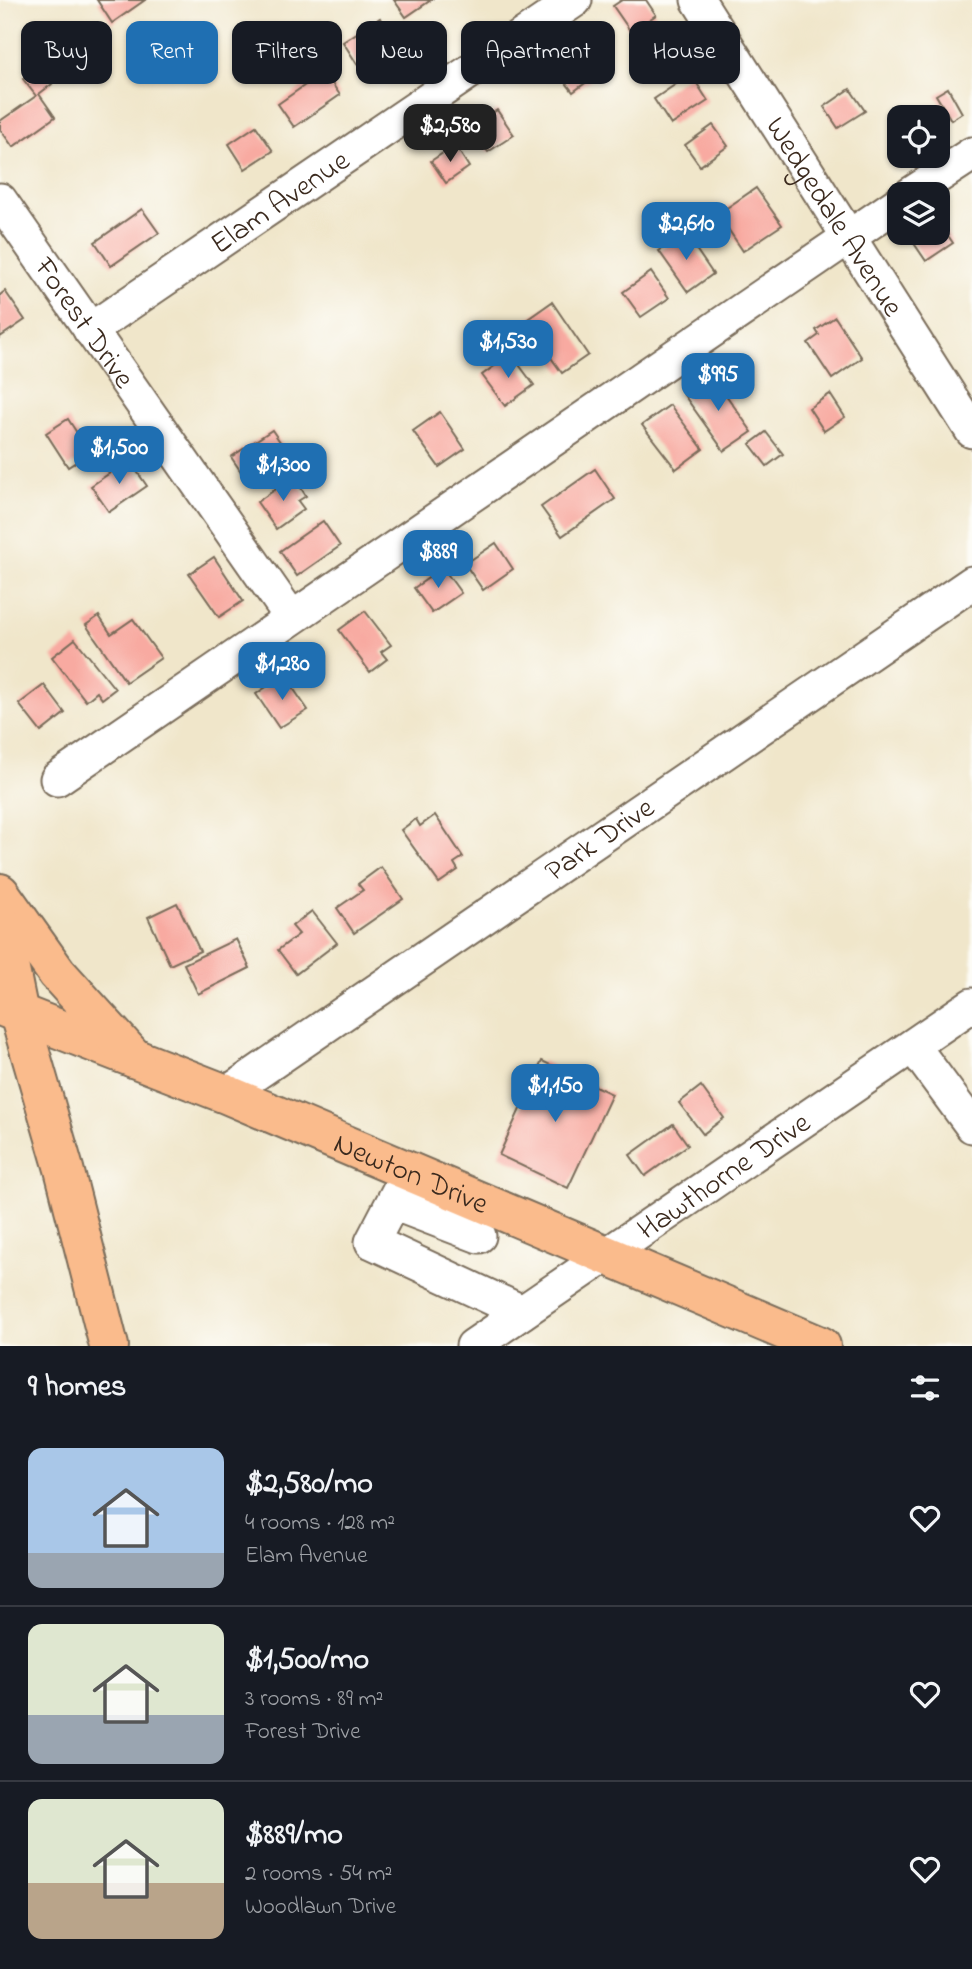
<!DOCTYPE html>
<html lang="en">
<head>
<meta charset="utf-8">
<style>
	:root { --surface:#171b24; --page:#242831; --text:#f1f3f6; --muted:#9ea1a6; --line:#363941; --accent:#1f6fb2 }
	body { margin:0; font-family:"Indie Flower",sans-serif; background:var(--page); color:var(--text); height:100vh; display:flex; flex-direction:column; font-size:26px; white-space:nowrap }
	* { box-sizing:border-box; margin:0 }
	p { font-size:23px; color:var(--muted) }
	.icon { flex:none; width:38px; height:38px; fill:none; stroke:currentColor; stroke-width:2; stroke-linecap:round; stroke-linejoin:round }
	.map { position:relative; height:1346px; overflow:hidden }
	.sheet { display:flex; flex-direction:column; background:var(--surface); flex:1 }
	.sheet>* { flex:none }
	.guide { position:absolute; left:21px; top:21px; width:931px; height:63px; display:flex; gap:14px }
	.tools { position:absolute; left:887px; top:105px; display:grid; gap:14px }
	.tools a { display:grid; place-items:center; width:63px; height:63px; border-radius:14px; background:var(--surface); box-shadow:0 2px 5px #0004; font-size:35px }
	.price { position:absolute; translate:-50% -60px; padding:0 16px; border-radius:14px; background:var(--accent); color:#fff; font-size:23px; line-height:46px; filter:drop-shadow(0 2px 4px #0008) }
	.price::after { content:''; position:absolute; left:50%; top:42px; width:21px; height:16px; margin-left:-10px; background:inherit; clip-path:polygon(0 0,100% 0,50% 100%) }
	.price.selected { background:#222; color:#fff }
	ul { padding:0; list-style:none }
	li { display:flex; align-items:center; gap:21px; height:175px; padding:0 28px }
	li+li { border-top:2px solid var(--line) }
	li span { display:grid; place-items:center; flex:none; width:196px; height:140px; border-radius:14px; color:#555 }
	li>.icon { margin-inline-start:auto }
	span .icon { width:84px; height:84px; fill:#fffc; stroke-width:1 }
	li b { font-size:30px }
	h2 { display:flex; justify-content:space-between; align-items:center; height:84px; padding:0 28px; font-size:30px }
	.chip { padding:0 24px; border-radius:14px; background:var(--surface); box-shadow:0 2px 5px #0004; font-size:24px; line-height:63px }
	.chip.selected { background:var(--accent); color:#fff }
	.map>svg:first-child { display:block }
	.building { fill:#f8aaa1 }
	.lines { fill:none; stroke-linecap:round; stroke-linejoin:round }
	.minor-casing { stroke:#7a6c5a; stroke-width:37 }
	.major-casing { stroke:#7a6c5a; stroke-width:42 }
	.highway-casing { stroke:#7a6c5a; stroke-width:42 }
	.minor { stroke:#fff; stroke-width:33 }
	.major { stroke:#fabb8c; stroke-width:38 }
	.highway { stroke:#fabb8c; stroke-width:38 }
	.labels { text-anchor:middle; stroke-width:7; stroke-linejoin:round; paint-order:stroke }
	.street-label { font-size:30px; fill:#3b2a1e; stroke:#fdfcf7 }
</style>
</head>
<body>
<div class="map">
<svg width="972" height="1346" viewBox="0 0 972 1346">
	<rect width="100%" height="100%" fill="#fdfcf7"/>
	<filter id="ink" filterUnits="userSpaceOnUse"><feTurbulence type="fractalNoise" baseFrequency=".0143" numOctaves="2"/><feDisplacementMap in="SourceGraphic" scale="14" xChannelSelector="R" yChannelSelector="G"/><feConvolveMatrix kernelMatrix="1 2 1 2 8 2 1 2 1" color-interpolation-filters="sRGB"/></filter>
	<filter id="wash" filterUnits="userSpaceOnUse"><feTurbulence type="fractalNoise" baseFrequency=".00686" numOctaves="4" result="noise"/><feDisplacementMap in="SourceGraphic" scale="28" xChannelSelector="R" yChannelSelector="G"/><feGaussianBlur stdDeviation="1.57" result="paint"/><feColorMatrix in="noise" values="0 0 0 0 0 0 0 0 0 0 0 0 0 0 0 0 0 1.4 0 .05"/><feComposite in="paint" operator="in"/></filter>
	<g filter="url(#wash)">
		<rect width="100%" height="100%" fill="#f0e6ca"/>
		<g id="blocks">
			<!-- building -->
			<g class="building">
				<path d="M97,0H145L112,23Z"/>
				<path d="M394,0H431L406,17Z"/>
				<path d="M622,0H646L656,15L631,32L613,6Z"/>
				<path d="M380,18L394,40L357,64L343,42Z"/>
				<path d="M668,37L685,63L660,79L643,54Z"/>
				<path d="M578,50L596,75L573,92L554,67Z"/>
				<path d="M40,66L52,84L39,94L55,117L13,147L0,129V121L36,96L23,79Z"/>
				<path d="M324,72L340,95L294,127L278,104Z"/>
				<path d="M691,74L708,101L671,125L654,99Z"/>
				<path d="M948,88L962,113L951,120L936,95Z"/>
				<path d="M850,89L865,111L838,128L824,107Z"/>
				<path d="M497,110L514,135L488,152L471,127Z"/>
				<path d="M713,125L728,146L700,166L685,145Z"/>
				<path d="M256,126L273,151L245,169L229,144Z"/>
				<path d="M455,145L469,167L446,183L431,161Z"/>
				<path d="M756,188L782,225L743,251L718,214Z"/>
				<path d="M142,209L159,233L111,266L95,242Z"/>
				<path d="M938,221L953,243L926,261L907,233H938Z"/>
				<path d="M685,233L713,274L688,292L659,251Z"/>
				<path d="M651,272L669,298L641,317L623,292Z"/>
				<path d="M5,291L25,320L0,337V295Z"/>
				<path d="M552,302L588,355L562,373L525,321Z"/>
				<path d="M835,317L862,358L832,379L808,343L819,335L816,330Z"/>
				<path d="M511,354L534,385L505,406L482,375Z"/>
				<path d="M712,375L752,432L724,451L684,395Z"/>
				<path d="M830,394L845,417L824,431L809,408Z"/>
				<path d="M670,405L703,449L676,469L642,425Z"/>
				<path d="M440,412L465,449L439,467L413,431Z"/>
				<path d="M68,419L90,453L68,467L46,433Z"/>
				<path d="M272,430L289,455L248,482L231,457Z"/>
				<path d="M766,432L783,454L767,466L750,444Z"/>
				<path d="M129,460L147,486L109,512L91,486Z"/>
				<path d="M595,469L615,499L562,536L541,507Z"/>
				<path d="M294,477L306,496L298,501L304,509L276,529L257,502Z"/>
				<path d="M323,521L340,546L297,576L280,551Z"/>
				<path d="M496,543L513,569L483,590L465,564Z"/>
				<path d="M214,557L243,601L219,617L189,574Z"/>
				<path d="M443,568L461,593L432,613L414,588Z"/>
				<path d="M365,611L391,645L381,652L387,659L370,672L339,630Z"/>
				<path d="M99,616L111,634L133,619L161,658L126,682L86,625Z"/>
				<path d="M75,639L115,689L102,699L97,692L86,701L52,657Z"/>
				<path d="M284,675L308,710L279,728L256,694Z"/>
				<path d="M44,685L65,713L41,732L19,704Z"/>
				<path d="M435,815L463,857L454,863L458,870L439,883L401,830L416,819L420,826Z"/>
				<path d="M381,867L403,899L354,933L337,908L363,890L358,884Z"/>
				<path d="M177,903L200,951L170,965L148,917Z"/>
				<path d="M312,911L337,943L296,974L278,950L299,934L292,926Z"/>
				<path d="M236,939L250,968L198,994L184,964Z"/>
				<path d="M542,1061L612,1094L568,1188L499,1155Z"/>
				<path d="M701,1086L724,1118L703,1134L679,1103Z"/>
				<path d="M673,1124L688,1145L645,1176L630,1155Z"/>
			</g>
		</g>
	</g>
	<g filter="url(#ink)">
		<use href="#blocks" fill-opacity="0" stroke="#7a6c5a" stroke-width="2"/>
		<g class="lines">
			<!-- minor casing -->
			<g class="minor-casing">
				<g id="minor">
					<path id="s1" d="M698,0L972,431"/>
					<path d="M911,194L972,154"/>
					<path id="s2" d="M0,200L291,617"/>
					<path id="s3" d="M90,330L575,0"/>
					<path d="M57,779L900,202"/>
					<path d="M913,1046L972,1126"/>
					<path id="s4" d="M226,1094L972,583"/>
					<path d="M409,1171L372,1242L522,1312"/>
					<path d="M393,1203L479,1236"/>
					<path id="s5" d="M473,1346L972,1005"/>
				</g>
			</g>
			<!-- major casing -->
			<g class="major-casing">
				<g id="major">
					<path id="s6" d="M0,1006L226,1094L821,1346"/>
				</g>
			</g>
			<!-- highway casing -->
			<g class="highway-casing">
				<g id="highway">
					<path d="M0,893L57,973L134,1058"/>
					<path d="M0,921L19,1014L64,1169L109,1346"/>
				</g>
			</g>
			<!-- minor -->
			<use href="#minor" class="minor"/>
			<!-- major -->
			<use href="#major" class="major"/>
			<!-- highway -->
			<use href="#highway" class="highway"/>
		</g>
	</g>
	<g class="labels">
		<!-- street labels -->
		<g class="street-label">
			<text dy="10" stroke="none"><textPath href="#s3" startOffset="229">Elam Avenue</textPath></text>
			<text dy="10" stroke="none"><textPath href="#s1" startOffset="256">Wedgedale Avenue</textPath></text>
			<text dy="10" stroke="none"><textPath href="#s2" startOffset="149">Forest Drive</textPath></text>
			<text dy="10" stroke="none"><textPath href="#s4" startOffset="452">Park Drive</textPath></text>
			<text dy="10" stroke="none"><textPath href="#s6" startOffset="444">Newton Drive</textPath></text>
			<text dy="10" stroke="none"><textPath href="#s5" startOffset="303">Hawthorne Drive</textPath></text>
		</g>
	</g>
</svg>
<div class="tools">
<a><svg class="icon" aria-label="locate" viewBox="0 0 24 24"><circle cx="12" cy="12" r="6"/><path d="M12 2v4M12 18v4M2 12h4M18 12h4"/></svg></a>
<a><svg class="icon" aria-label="layers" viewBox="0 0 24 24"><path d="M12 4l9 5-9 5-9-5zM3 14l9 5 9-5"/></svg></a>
</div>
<b class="price selected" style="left:450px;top:164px">$2,580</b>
<b class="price" style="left:686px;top:262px">$2,610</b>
<b class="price" style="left:508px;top:380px">$1,530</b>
<b class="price" style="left:718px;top:413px">$995</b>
<b class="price" style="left:119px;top:486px">$1,500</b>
<b class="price" style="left:283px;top:503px">$1,300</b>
<b class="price" style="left:438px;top:590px">$889</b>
<b class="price" style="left:282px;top:702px">$1,280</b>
<b class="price" style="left:555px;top:1124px">$1,150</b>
<div class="guide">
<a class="chip">Buy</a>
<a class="chip selected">Rent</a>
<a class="chip">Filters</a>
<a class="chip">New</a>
<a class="chip">Apartment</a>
<a class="chip">House</a>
</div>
</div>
<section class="sheet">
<h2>9 homes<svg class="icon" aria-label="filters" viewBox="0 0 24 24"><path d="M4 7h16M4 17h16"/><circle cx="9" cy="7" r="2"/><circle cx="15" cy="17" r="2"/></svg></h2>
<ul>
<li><span style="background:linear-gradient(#a9c7e8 75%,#9aa5b1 0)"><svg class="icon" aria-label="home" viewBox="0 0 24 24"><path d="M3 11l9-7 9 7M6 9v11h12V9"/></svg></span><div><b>$2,580/mo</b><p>4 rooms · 128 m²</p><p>Elam Avenue</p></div><svg class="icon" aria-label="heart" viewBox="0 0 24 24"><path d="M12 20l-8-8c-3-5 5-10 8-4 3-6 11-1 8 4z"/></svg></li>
<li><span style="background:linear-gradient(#dfe7d0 65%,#9aa5b1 0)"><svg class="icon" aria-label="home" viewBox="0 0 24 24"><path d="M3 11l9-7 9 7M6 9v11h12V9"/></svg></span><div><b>$1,500/mo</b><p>3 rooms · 89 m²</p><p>Forest Drive</p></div><svg class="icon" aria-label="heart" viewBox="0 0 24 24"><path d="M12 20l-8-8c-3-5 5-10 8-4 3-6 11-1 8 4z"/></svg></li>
<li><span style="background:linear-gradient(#dfe7d0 60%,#b9a48a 0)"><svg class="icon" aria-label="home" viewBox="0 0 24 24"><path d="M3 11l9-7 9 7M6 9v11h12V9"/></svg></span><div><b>$889/mo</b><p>2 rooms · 54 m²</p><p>Woodlawn Drive</p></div><svg class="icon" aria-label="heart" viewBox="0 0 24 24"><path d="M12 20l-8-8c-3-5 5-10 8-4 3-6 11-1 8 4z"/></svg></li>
</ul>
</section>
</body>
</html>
